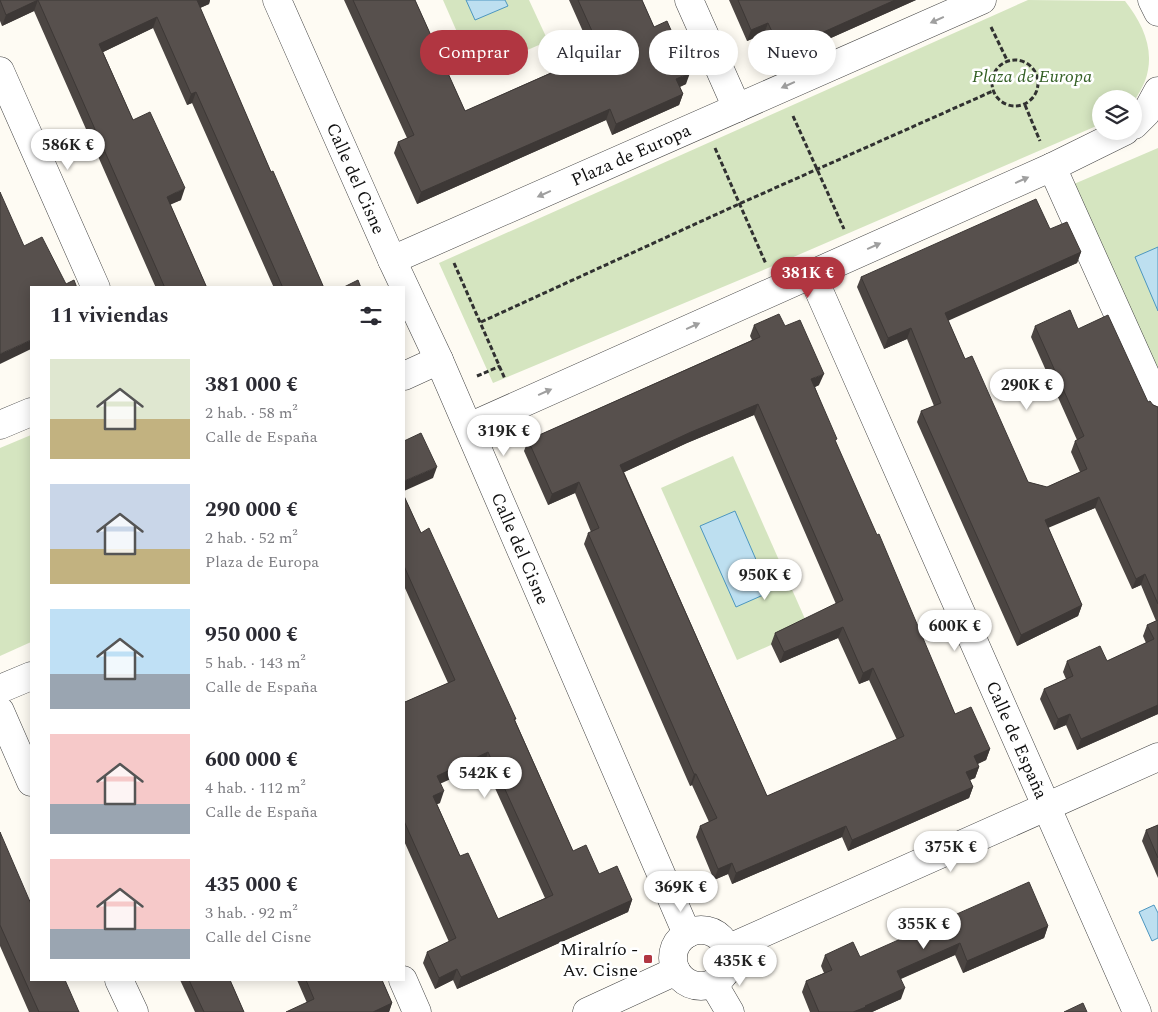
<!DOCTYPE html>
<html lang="es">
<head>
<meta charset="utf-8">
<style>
	:root { --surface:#fff; --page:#f7f7f7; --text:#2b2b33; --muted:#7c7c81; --accent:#b13641 }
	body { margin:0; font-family:Spectral,serif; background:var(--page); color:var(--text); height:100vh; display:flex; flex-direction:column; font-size:19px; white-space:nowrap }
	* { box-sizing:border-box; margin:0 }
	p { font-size:16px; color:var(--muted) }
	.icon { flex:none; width:28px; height:28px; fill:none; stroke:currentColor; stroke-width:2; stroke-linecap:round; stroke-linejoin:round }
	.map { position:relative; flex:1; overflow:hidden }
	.details { position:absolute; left:30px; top:286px; width:375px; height:695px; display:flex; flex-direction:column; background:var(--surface); border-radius:0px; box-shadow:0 2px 12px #0003 }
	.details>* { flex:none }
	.banner { position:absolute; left:420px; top:30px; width:475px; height:45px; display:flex; gap:10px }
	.buttons { position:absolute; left:1092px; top:90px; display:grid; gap:10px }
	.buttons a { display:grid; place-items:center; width:50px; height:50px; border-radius:50%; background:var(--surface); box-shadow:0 2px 12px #0003; font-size:25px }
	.price { position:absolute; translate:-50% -42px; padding:0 11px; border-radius:18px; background:#fff; color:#222; font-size:16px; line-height:32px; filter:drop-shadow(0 1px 2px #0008) }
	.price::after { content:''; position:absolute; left:50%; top:30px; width:15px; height:11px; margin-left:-8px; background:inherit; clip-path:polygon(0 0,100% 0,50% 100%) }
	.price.selected { background:var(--accent); color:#fff }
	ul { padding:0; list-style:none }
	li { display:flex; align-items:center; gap:15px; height:125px; padding:0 20px }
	li span { display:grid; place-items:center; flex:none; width:140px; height:100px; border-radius:0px; color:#555 }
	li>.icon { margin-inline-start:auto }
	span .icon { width:60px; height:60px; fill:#fffc; stroke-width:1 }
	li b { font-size:21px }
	h2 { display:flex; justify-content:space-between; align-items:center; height:60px; padding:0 20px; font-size:21px }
	.pill { padding:0 18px; border-radius:22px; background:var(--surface); box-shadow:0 2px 12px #0003; font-size:18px; line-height:45px }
	.pill.selected { background:var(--accent); color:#fff }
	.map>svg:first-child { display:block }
	.green { fill:#d5e5c0 }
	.water { fill:#bddff0; stroke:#4c96bf }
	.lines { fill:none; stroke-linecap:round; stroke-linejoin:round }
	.minor-casing { stroke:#424242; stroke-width:29 }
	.path { stroke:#313131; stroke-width:3; stroke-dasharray:5 2.5; stroke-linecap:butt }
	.minor { stroke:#fff; stroke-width:28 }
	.wall { fill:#4b4542; fill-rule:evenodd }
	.shaded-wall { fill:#3d3836 }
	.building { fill:#57504d; stroke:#3d3836; fill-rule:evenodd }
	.oneway { fill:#9f9f9f }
	.poi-dot { fill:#b13641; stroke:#fff; stroke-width:2 }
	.labels { text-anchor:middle; stroke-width:5; stroke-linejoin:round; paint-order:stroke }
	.park-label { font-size:18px; font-style:italic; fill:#356126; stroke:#fff }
	.street-label { font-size:18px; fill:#0f0f0f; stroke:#fff }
	.poi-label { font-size:18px; fill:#0f0f0f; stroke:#fff; text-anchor:end }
</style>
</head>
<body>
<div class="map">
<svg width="1158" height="1012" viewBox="0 0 1158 1012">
	<rect width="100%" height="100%" fill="#fefbf3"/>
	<!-- green -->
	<g class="green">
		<path d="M443,0H529L548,41L475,73Z"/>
		<path d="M1028,0L1125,1C1143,24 1156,51 1145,81C1142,88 1138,95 1134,101V99H1101V124L768,268L493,383L439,263Z"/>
		<path d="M1158,148V376L1074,184Z"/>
		<path d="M31,435V642L0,656V448Z"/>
		<path d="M733,456L809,628L737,660L661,488Z"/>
	</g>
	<!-- water -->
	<g class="water">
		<path d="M466,0H505L508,6L475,20Z"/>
		<path d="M1158,247V311L1135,257Z"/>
		<path d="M735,511L770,592L736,607L700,526Z"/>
		<path d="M1154,905L1158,913V938L1152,941L1139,912Z"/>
	</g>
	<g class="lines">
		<!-- minor casing -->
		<g class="minor-casing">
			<g id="minor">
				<path id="s1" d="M277,0L392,260L439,360L687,934"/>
				<path d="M689,0L737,108"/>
				<path d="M1152,0L1158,12"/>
				<path d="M0,71L96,288"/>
				<path d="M1134,125L1146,113L1158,91"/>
				<path d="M1052,167L1158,403"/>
				<path id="s2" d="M392,260L982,0"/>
				<path id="s3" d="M812,275L1137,1012"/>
				<path d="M404,376L439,360"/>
				<path d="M0,425L31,412"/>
				<path d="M469,427L1052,167L1125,131"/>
				<path d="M0,689L31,676"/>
				<path d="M0,711L31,782"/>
				<circle cx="701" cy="958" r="28"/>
				<path d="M727,949L1158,757"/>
				<path d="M119,980L134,1012"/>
				<path d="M403,980L417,1012"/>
				<path d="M713,983L730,1012"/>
				<path d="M587,1012L676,971"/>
			</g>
		</g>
		<!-- path -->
		<g class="path">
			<path d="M991,27L1007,60"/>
			<circle cx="1015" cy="83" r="23"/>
			<path d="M1025,105L1040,141"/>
			<path d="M793,116L844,229"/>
			<path d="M715,148L766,264"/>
			<path d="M454,263L505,379"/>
			<path d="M481,322L739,204L993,91"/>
			<path d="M477,376L500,366"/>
		</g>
		<!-- minor -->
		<use href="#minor" class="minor"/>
	</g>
	<!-- wall -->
	<g class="wall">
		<path d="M0,0H210L209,4L200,8L271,172L324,288H274L192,103L187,105L153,28L103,52L133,120L181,200L170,204L207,288H156L34,11L2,26L0,21Z"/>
		<path d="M344,0H415L465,111L593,54L569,0H642L654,27L686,84L680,87L683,94L679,105L612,135L606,120L417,204L394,153L398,142L407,138Z"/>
		<path d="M729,0H916L777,62L764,34L747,41Z"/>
		<path d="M1050,229L1081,252L1077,263L948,320L965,359L1028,482L1047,487L1080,472L1071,452L1075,441L1077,440L1031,337L1035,326L1078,329L1148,402L1158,407V714L1077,750L1066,725L1054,730L1040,699L1044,689L1066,679L1063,672L1067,661H1107L1146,643L1143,636L1147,625L1156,621L1141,585L1132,589L1095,508L1048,527L1082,605L1078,616L1017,646L917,422L921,411L934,406L907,339L884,349L857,287L861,277Z"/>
		<path d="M754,325L785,326L819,385L815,387L836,443L955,714L990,749L986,760L978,764L979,767L975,778L970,780L973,787L969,798L848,851L842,837L732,884L728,874L714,880L696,837L700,826L709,822L692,785L690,786L584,544L588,533L591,532L575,493L548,505L524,451L528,440L752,340L750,336ZM754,415L836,604L775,633L771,644L780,663L838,638L859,684L869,680L897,740L767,796L624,472L687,443Z"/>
		<path d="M404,496L421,533L516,719L515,720L573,851L599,874L632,900L628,912L457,989L453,980L435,989L423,963L427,952L449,942L404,841V699L405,702L448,683L404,586ZM484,764L545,898L498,919L460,856L437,804L440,803V783Z"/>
		<path d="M1158,825V878L1142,841L1146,830Z"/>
		<path d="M0,832L31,980L79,1012H29L0,946Z"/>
		<path d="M1048,926L1044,938L963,973L955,955L901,979V999L872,1012H810L802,992L806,981L824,973L821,966L825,955L860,957Z"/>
		<path d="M180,980H230L244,1012H195Z"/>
		<path d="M297,980H382L392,1003L389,1012H286L307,1003Z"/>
	</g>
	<!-- shaded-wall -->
	<g class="shaded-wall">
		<path d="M38,0L34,11L2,26L6,15Z"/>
		<path d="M197,0H210L209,4L193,11Z"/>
		<path d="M895,0H916L777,62L781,51Z"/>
		<path d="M157,17L153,28L95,56L99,44Z"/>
		<path d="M768,23L764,34L747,41L751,30Z"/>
		<path d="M690,73L686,84L672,90L676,79Z"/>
		<path d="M196,92L192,103L187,105L191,94Z"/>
		<path d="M683,94L679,105L612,135L616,124Z"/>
		<path d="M610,109L606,120L417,204L421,192Z"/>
		<path d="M185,188L181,200L163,208L167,197Z"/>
		<path d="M1081,252L1077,263L941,324L945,313Z"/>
		<path d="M911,328L907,339L884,349L888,338Z"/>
		<path d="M31,340V349L0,364V354Z"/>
		<path d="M824,374L819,385L807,391L811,379Z"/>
		<path d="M758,404L754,415L687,443L616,476L620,465L691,432Z"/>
		<path d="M437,467L433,478L404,491V481Z"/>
		<path d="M579,482L575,493L548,505L552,494Z"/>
		<path d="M1099,497L1095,508L1041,531L1045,520Z"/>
		<path d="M1145,574L1141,585L1132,589L1136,579Z"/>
		<path d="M1082,605L1078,616L1017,646L1021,635Z"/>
		<path d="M843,627L838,638L780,663L784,652Z"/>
		<path d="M873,668L869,680L859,684L863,673Z"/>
		<path d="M1158,705V714L1077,750L1081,739Z"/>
		<path d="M1070,714L1066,725L1054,730L1058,719Z"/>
		<path d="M990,749L986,760L970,767L974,756Z"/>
		<path d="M488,752L484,764L433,787L437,776Z"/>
		<path d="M979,767L975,778L962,783L966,772Z"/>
		<path d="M694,774H696L692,785L690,786Z"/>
		<path d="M973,787L969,798L848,851L852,840Z"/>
		<path d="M444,791L440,803L429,807L433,796Z"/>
		<path d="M846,826L842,837L732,884L736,873Z"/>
		<path d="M732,863L728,874L714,880L718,869Z"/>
		<path d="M632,900L628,912L457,989L461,977Z"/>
		<path d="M1048,926L1044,938L963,973L967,961Z"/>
		<path d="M960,943L955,955L893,982L897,971Z"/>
		<path d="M457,969L453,980L435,989L439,978Z"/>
		<path d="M905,988L901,999L872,1012H853L865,1006Z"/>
		<path d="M392,1003L389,1012H373Z"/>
	</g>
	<!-- building -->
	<g class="building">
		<path d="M0,0H197L271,172L273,171L324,288H283L196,92L191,94L157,17L99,44L133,120L150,112L185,188L167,197L207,288H165L38,0L6,15Z"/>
		<path d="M353,0H415L465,111L601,51L578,0H642L654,27L667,21L690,73L676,79L683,94L616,124L610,109L421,192L398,142L414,135Z"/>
		<path d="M738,0H895L781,51L768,23L751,30Z"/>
		<path d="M0,192L24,246L42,237L66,284L74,280L77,288H31V340L0,354Z"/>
		<path d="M1036,199L1050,229L1067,222L1081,252L945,313L965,359L972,356L1028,482L1047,487L1087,469L1075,441L1084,436L1035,326L1070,310L1078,329L1108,315L1148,402L1150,401L1153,405L1158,407V604L1145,574L1136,579L1099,497L1045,520L1082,605L1021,635L921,411L941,403L911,328L888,338L861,277Z"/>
		<path d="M358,280L361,288H342Z"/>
		<path d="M779,314L785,326L800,320L824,374L811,379L837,439L835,440L877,535L879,534L955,714L971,707L990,749L974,756L979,767L966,772L973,787L852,840L846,826L736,873L732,863L718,869L700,826L717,818L696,774H694L588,533L599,528L579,482L552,494L528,440L760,337L754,325ZM758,404L843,600L775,633L784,652L843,627L863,673L873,668L904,736L767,796L620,465L691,432Z"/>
		<path d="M421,433L437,467L404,481V441Z"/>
		<path d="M404,496L421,533L429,528L516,719H514L573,851L586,845L599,874L617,866L632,900L461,977L457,969L439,978L427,952L456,938L404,821V699L405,702L455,680L404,566ZM488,752L553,895L498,919L468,853L460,856L433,796L444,791L437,776Z"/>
		<path d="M1158,620V705L1081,739L1070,714L1058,719L1044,689L1073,676L1067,661L1100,646L1107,661L1154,639L1147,625Z"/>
		<path d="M1158,825V858L1146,830Z"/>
		<path d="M0,832L31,904V980H65L79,1012H39L0,925Z"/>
		<path d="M1029,882L1048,926L967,961L960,943L897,971L905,988L865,1006L866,1007L853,1012H819L806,981L832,970L825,955L853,942L860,957Z"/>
		<path d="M189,980H230L244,1012H204Z"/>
		<path d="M306,980H382L392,1003L373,1012H286L314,999Z"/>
		<path d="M1083,1003L1087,1012H1064Z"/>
	</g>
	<!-- one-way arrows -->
	<defs><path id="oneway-solid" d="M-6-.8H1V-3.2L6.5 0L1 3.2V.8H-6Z" transform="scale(1.25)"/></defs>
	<g class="oneway">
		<use href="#oneway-solid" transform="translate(937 20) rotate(156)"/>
		<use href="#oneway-solid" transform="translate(788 85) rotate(156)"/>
		<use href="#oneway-solid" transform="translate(1022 180) rotate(-24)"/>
		<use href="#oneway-solid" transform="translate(544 194) rotate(156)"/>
		<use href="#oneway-solid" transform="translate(874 246) rotate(-24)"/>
		<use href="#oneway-solid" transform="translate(693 326) rotate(-24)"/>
		<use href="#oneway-solid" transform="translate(545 392) rotate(-24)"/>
	</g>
	<!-- markers -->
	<rect class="poi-dot" x="643" y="954" width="10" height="10" rx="2.5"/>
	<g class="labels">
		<!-- park labels -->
		<g class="park-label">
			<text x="1032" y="82">Plaza de Europa</text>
		</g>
		<!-- street labels -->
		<g class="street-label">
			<text dy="6" stroke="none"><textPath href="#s2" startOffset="261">Plaza de Europa</textPath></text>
			<text dy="6" stroke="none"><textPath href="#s1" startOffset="195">Calle del Cisne</textPath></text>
			<text dy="6" stroke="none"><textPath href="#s1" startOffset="600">Calle del Cisne</textPath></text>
			<text dy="6" stroke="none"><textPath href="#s3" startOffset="508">Calle de España</textPath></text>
		</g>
		<!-- poi labels -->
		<g class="poi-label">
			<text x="638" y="955">Miralrío -<tspan x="638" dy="21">Av. Cisne</tspan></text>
		</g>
	</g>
</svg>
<div class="buttons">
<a><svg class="icon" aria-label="layers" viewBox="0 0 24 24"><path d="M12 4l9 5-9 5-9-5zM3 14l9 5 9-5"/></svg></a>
</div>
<b class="price" style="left:68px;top:171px">586K €</b>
<b class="price selected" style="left:808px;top:299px">381K €</b>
<b class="price" style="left:1027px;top:411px">290K €</b>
<b class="price" style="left:504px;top:457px">319K €</b>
<b class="price" style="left:765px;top:601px">950K €</b>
<b class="price" style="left:955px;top:652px">600K €</b>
<b class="price" style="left:485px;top:799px">542K €</b>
<b class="price" style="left:951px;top:873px">375K €</b>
<b class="price" style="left:681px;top:913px">369K €</b>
<b class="price" style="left:924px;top:950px">355K €</b>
<b class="price" style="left:740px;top:987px">435K €</b>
<div class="banner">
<a class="pill selected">Comprar</a>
<a class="pill">Alquilar</a>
<a class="pill">Filtros</a>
<a class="pill">Nuevo</a>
</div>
<section class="details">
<h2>11 viviendas<svg class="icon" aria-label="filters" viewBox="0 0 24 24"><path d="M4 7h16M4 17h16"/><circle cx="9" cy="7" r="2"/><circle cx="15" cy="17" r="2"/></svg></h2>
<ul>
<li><span style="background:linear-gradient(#dfe7d0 60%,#c2b280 0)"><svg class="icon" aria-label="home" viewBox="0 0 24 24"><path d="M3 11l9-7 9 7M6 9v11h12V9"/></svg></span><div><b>381 000 €</b><p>2 hab. · 58 m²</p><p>Calle de España</p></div></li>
<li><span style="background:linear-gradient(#c9d6e8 65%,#c2b280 0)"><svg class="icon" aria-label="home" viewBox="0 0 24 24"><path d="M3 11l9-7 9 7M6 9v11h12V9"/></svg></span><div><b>290 000 €</b><p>2 hab. · 52 m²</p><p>Plaza de Europa</p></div></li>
<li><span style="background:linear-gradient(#bfe0f5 65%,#9aa5b1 0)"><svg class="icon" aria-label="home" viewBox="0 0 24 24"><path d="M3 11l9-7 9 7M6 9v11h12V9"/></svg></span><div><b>950 000 €</b><p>5 hab. · 143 m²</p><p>Calle de España</p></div></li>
<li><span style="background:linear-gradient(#f6c9c9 70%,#9aa5b1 0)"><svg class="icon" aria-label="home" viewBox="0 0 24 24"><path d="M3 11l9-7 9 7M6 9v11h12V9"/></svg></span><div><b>600 000 €</b><p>4 hab. · 112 m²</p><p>Calle de España</p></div></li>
<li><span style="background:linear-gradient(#f6c9c9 70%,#9aa5b1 0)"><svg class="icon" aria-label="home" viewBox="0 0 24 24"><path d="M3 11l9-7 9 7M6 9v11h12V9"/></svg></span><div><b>435 000 €</b><p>3 hab. · 92 m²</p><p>Calle del Cisne</p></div></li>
</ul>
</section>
</div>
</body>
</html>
